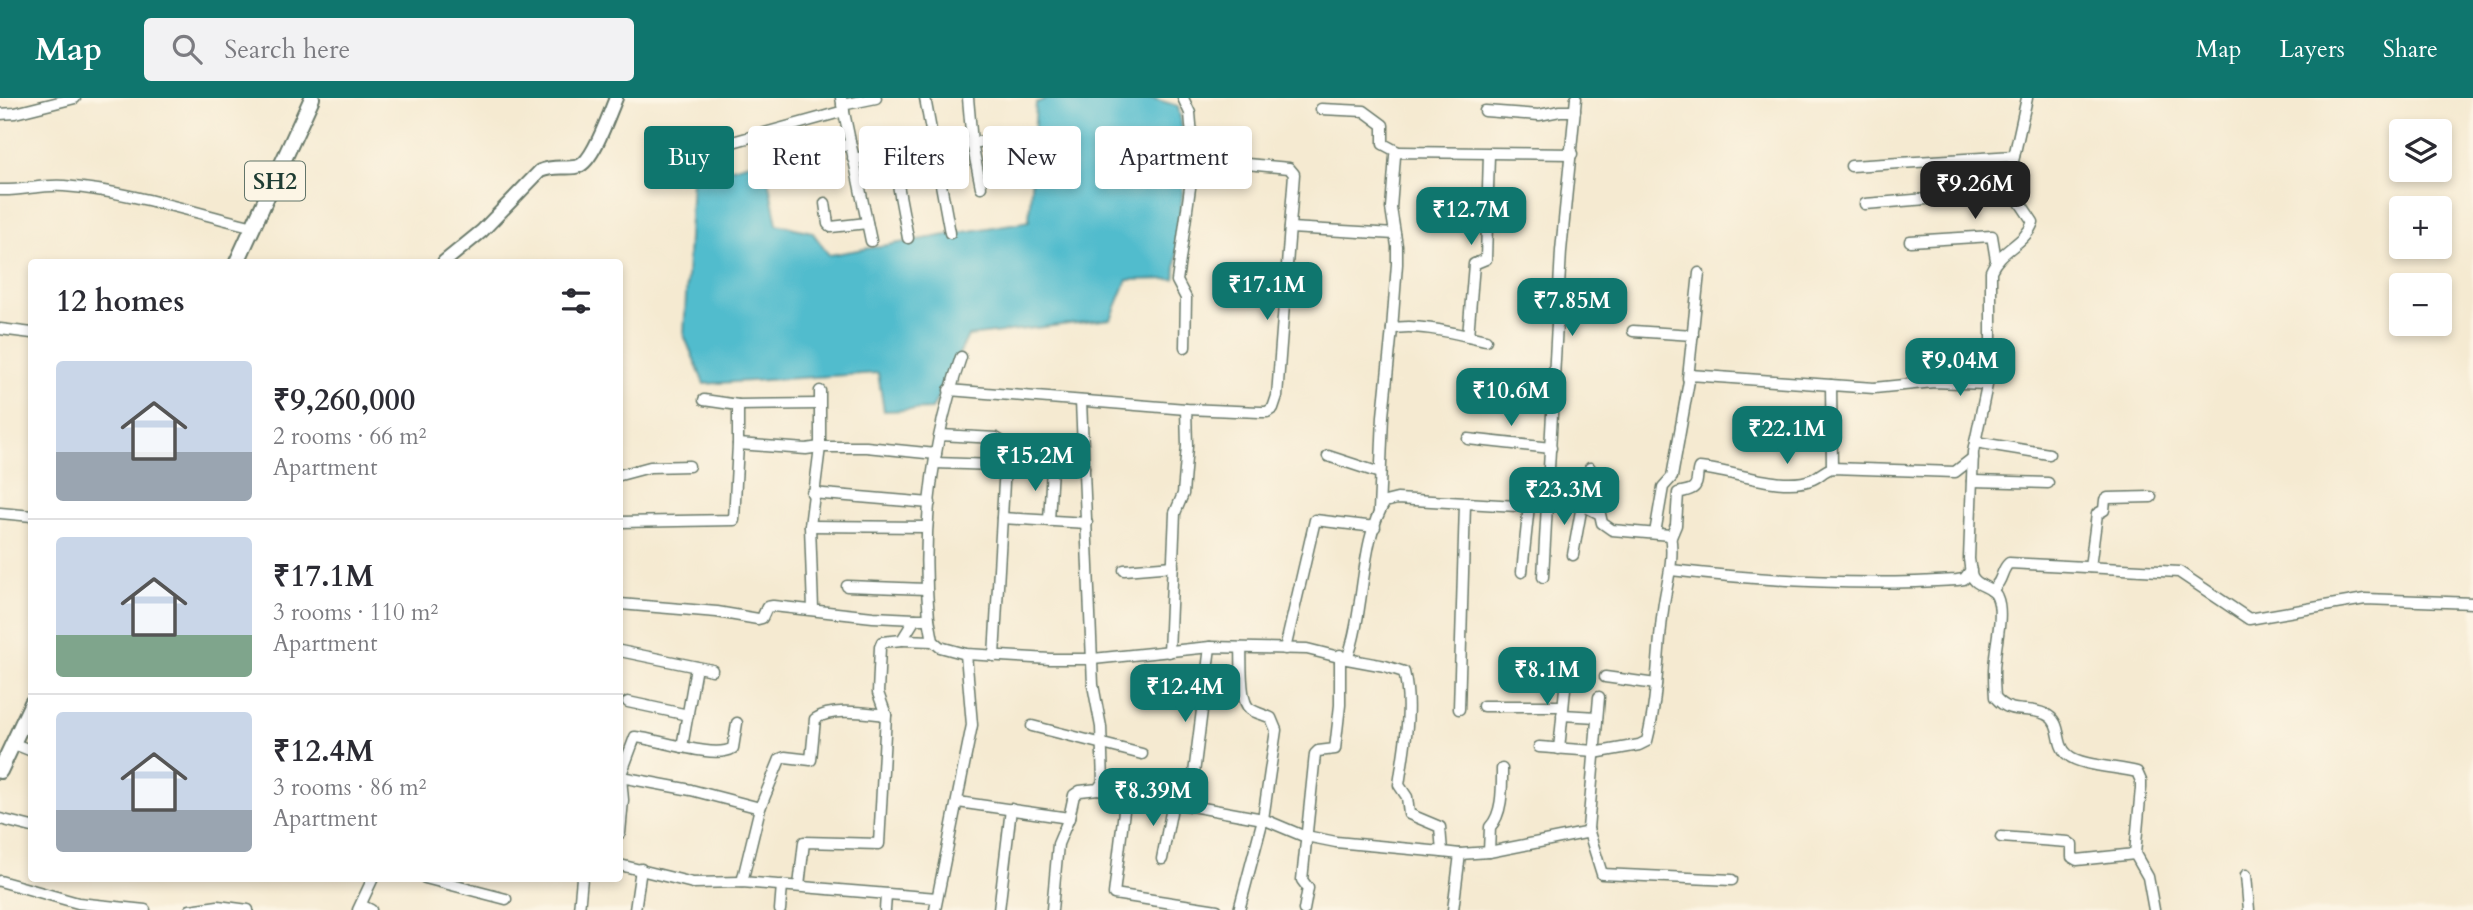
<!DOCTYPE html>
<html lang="en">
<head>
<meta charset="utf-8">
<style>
	:root { --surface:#fff; --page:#f2f2f3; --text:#2b2b33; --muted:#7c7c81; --line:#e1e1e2; --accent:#0f766e }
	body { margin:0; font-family:Cardo,serif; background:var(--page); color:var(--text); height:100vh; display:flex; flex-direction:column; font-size:26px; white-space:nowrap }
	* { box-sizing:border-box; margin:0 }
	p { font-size:23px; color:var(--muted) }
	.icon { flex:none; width:38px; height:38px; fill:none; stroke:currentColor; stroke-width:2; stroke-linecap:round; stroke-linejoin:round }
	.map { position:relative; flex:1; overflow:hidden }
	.details { position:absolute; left:28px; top:161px; width:595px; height:623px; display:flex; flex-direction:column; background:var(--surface); border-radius:7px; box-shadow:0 4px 10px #0003 }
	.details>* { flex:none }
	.guide { position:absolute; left:644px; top:28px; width:665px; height:63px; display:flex; gap:14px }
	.fabs { position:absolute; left:2389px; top:21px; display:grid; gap:14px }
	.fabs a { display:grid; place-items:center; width:63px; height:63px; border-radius:7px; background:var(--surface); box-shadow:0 4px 10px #0003; font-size:35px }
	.price { position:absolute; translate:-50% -60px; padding:0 16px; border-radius:14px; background:var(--accent); color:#fff; font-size:23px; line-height:46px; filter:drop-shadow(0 2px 4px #0008) }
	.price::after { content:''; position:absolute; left:50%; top:42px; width:21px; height:16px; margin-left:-10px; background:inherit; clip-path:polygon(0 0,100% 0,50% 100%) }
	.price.on { background:#222; color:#fff }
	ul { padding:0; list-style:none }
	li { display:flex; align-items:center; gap:21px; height:175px; padding:0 28px }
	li+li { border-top:2px solid var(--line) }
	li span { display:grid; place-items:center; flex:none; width:196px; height:140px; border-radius:7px; color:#555 }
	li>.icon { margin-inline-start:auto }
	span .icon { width:84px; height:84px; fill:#fffc; stroke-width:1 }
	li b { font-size:30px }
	h2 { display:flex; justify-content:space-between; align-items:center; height:84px; padding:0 28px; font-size:30px }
	.chip { padding:0 24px; border-radius:7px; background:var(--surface); box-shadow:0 4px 10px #0003; font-size:24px; line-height:63px }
	.chip.on { background:var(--accent); color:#fff }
	header { display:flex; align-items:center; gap:42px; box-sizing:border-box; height:98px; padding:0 35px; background:var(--accent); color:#fff }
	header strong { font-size:33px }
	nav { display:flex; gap:38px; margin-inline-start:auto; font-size:24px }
	.search { width:490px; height:63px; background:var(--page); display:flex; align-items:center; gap:18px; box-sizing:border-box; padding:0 24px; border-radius:7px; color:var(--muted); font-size:26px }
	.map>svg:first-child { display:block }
	.water { fill:#51bccd; stroke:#387c80; stroke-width:2 }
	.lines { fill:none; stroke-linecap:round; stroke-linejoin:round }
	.minor-casing { stroke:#6a7a6b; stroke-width:13 }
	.tertiary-casing { stroke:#6a7a6b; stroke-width:16 }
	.primary-casing { stroke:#6a7a6b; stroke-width:18 }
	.minor { stroke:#fff; stroke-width:10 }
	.tertiary { stroke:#fff; stroke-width:12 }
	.primary { stroke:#fff; stroke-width:14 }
	.labels { text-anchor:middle; stroke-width:5; stroke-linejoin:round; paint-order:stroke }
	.shield { fill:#fcf5e5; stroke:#617469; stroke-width:2 }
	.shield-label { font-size:23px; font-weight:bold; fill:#1f3d34 }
</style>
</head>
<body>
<header>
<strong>Map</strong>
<div class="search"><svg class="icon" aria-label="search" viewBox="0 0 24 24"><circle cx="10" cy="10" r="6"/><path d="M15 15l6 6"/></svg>Search here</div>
<nav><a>Map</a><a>Layers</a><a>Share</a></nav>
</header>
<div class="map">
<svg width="2473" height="812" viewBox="0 0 2473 812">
	<rect width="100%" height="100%" fill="#fcf5e5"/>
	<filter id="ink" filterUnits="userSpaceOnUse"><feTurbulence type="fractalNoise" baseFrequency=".0143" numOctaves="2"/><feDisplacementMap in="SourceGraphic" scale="14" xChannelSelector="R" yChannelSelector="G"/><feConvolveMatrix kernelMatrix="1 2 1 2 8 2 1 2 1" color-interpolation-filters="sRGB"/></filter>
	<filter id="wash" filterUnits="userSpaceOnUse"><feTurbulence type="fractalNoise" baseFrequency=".00686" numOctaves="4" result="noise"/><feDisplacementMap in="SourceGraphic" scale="28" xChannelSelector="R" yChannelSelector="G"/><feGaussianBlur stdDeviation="1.57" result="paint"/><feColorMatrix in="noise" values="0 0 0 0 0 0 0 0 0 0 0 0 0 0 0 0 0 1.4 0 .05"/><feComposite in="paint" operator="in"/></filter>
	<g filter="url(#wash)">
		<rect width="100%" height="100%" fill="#f5ead1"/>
		<!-- water -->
		<path class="water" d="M1047,0H1152L1178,8L1186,53L1175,181L1127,182L1111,221L968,238L932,311L884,313L878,275L704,286L684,237L692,81L764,61L777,126L812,134L829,157L1029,123L1036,5Z"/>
	</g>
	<g filter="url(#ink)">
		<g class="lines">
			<!-- minor casing -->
			<g class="minor-casing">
				<g id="minor">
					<path d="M841,0L871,143"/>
					<path d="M925,0L950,135"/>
					<path d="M968,0L972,45L981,89"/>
					<path d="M1183,0L1190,15L1194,61"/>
					<path d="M2027,0L2010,77L2013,94L2033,124C2025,147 2001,150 1991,173V268L1973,354L1969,461C1970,466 1970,473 1972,478C1976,489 1993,488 1997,499C2004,515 1996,543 1995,560C1993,573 1994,586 1995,599C2012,619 2026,607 2045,616C2064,624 2054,646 2068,657C2080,668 2119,669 2137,674L2141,683V690L2135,756L2148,779L2154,812"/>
					<path d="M842,7L876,0"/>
					<path d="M1321,11L1364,13L1383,27V46L1398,54"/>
					<path d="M1485,13L1539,17L1560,13H1575"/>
					<path d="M0,16L15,15L75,0"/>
					<path d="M729,45L844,13"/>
					<path d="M933,48L972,45L1011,39"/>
					<path d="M892,55L908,140"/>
					<path d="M853,61L910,51L934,50"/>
					<path d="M789,62L809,59L850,46"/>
					<path d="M1851,68L2014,58"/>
					<path d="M0,92C22,93 43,86 64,88C128,93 192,114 254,129"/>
					<path d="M825,105L828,126L831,129L867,125"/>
					<path d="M1865,106L2013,94"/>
					<path d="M1290,130L1395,136"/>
					<path d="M1910,143L1992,138L1996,162"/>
					<path d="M0,231L32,235"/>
					<path d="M1392,231L1397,166V148L1391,110L1395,58L1398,54L1572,56"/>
					<path d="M1633,233L1693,237"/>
					<path d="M1468,238L1474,166L1486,161L1489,56"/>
					<path d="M1688,280L1699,175"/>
					<path d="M1831,287L1832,370"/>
					<path d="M949,292L1186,311L1260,314H1267L1273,310L1277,298L1294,76L1289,70L1194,61L1177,183L1186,200L1185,249"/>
					<path d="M1494,297L1553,306"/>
					<path d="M704,302L738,307V346"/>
					<path d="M738,307L819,306"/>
					<path d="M940,337L996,340L1001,343L1005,367L994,558"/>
					<path d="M1468,341L1551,350"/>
					<path d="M1975,344L2049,356"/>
					<path d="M1328,358L1380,375"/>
					<path d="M935,365L1084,370"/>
					<path d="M620,377L650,369L689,368"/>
					<path d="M1972,383L2048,385"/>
					<path d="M812,395L930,405"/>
					<path d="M1586,408L1590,370"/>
					<path d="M1379,413L1383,318L1392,231C1415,224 1462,237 1486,242"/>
					<path d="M0,415L32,418"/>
					<path d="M1002,420L1087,425"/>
					<path d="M1049,423L1052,369"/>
					<path d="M620,424L734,422L738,346L806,351L820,349H866L936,356"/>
					<path d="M810,428L927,429"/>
					<path d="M1655,435L1663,389L1672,379L1690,277L1874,290L1934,284L1987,286"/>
					<path d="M1671,439L1676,427L1678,395C1683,393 1690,393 1693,390C1699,386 1696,376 1699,370C1731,372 1783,394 1813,381C1820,378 1824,372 1832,370L1955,374L1973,360"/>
					<path d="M1573,457L1582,407"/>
					<path d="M2090,469L2097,416L2104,412L2105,402L2108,400L2151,399"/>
					<path d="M1124,472L1173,468"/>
					<path d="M1671,472C1765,483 1862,488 1957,482L1964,481L1971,472"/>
					<path d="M1522,474L1529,407"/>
					<path d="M1543,479L1561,153L1576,0"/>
					<path d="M847,488L926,491"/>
					<path d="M1991,492C2004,483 2000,473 2009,465L2179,474L2249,521L2365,501L2473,505"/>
					<path d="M620,506L717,514L758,521L762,520L767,509L773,508L873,519L915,521"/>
					<path d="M813,511L810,428L820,349V293"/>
					<path d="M929,521C921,433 932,343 961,259"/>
					<path d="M902,542L933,543"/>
					<path d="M1285,551L1315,422L1375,429"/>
					<path d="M620,553L712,572"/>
					<path d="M1169,554L1175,415L1183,396L1187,348L1186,311"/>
					<path d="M1605,579L1656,586"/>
					<path d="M628,604L688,617"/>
					<path d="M1483,608H1563"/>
					<path d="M1459,611L1465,406"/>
					<path d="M1562,617L1597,619"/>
					<path d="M1032,628L1142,656"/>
					<path d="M12,645L32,653"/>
					<path d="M682,649L696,569"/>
					<path d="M1539,649L1595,653"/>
					<path d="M1559,651L1567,571"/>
					<path d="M620,679L635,639C658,641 715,662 733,650L737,625"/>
					<path d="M1098,691L1263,721L1301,737L1336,744L1442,754L1440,729L1409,716L1407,699L1399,687C1404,650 1413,611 1404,574L1385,568L1347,561"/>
					<path d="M1126,696L1114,796L1217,812"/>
					<path d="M958,704L1069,720"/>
					<path d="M1190,707L1210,549"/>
					<path d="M0,721L32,729"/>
					<path d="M1588,731L1602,776L1732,782"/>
					<path d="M620,735L623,702L621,679L691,692L760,710"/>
					<path d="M2001,739L2068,744L2072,747V759L2077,762L2135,756"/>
					<path d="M1442,754L1460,756L1489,754L1490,729C1503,715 1502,690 1502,671"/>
					<path d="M1489,754L1585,735L1588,731L1599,599"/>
					<path d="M1162,761L1173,704"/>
					<path d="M620,767L693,785L742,784L937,800"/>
					<path d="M2246,777L2249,812"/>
					<path d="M425,780L506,801"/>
					<path d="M0,783L78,805L145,812"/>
					<path d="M742,784L760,710L780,661L785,659L811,662L815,621C832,609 866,615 886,617"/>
					<path d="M799,788L804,744L879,746L886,617L878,595L880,549L882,544L902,542L915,521H929L933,543L940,549L966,556L1050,561H1093L1210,549L1307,551L1347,561C1365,515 1360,441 1385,404L1397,401L1517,408L1548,405L1582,407L1600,416L1602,425L1612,432L1670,437C1675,463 1666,486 1663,512C1657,556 1658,600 1647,643L1639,647L1594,655"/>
					<path d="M361,807L371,812"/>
					<path d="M190,812L218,808L248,812"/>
					<path d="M358,812L373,780"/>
					<path d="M579,812L582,780"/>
					<path d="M635,812L641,771"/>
					<path d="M780,812L782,787"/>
					<path d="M885,812L886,797"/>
					<path d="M935,812L972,627L966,556"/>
					<path d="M999,812L1011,711"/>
					<path d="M1052,812L1058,746L1069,720L1074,697L1080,693L1098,691L1103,684L1101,629L1093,587L1081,303"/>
					<path d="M1239,812L1263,721L1276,632L1271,620C1265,617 1256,615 1250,611C1239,603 1242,564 1241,550"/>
					<path d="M1304,812L1308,790L1302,782L1315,656L1318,653L1335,651L1340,607V557"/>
					<path d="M1453,812L1460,756"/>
				</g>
			</g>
			<!-- tertiary casing -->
			<g class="tertiary-casing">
				<path id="tertiary" d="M444,164L482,133L540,73C556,66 568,72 579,68C594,62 609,16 616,0"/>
			</g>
			<!-- primary casing -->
			<g class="primary-casing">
				<g id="primary">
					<path d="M237,164L312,0"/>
					<path d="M0,673L32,605"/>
				</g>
			</g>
			<!-- minor -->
			<use href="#minor" class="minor"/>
			<!-- tertiary -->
			<use href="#tertiary" class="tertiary"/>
			<!-- primary -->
			<use href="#primary" class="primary"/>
		</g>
	</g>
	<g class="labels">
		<!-- shield labels -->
		<rect class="shield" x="245" y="63.5" width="60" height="39" rx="5"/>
		<g class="shield-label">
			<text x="275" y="91">SH2</text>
		</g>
	</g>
</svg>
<div class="fabs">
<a><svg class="icon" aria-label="layers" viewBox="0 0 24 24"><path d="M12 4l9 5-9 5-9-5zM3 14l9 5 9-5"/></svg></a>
<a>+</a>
<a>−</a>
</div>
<b class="price on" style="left:1975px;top:123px">₹9.26M</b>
<b class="price" style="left:1471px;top:149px">₹12.7M</b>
<b class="price" style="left:1267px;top:224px">₹17.1M</b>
<b class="price" style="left:1572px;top:240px">₹7.85M</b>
<b class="price" style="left:1960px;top:300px">₹9.04M</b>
<b class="price" style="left:1511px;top:330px">₹10.6M</b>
<b class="price" style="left:1787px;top:368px">₹22.1M</b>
<b class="price" style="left:1035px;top:395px">₹15.2M</b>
<b class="price" style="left:1564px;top:429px">₹23.3M</b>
<b class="price" style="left:1547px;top:609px">₹8.1M</b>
<b class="price" style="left:1185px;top:626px">₹12.4M</b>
<b class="price" style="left:1153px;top:730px">₹8.39M</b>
<div class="guide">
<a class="chip on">Buy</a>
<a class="chip">Rent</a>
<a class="chip">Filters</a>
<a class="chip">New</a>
<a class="chip">Apartment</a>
</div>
<section class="details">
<h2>12 homes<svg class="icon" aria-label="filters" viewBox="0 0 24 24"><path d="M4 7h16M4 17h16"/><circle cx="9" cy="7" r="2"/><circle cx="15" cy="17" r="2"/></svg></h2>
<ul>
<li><span style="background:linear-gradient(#c9d6e8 65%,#9aa5b1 0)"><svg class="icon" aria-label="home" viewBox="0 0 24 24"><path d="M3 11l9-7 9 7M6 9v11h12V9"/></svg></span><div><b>₹9,260,000</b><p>2 rooms · 66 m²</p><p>Apartment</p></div></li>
<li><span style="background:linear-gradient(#c9d6e8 70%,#7fa58c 0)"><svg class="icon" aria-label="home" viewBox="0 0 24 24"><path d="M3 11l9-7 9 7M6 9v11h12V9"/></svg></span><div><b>₹17.1M</b><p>3 rooms · 110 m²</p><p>Apartment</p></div></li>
<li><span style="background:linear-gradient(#c9d6e8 70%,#9aa5b1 0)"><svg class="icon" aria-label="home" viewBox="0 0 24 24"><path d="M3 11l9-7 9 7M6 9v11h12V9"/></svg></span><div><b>₹12.4M</b><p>3 rooms · 86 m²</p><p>Apartment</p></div></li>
</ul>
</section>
</div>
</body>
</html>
